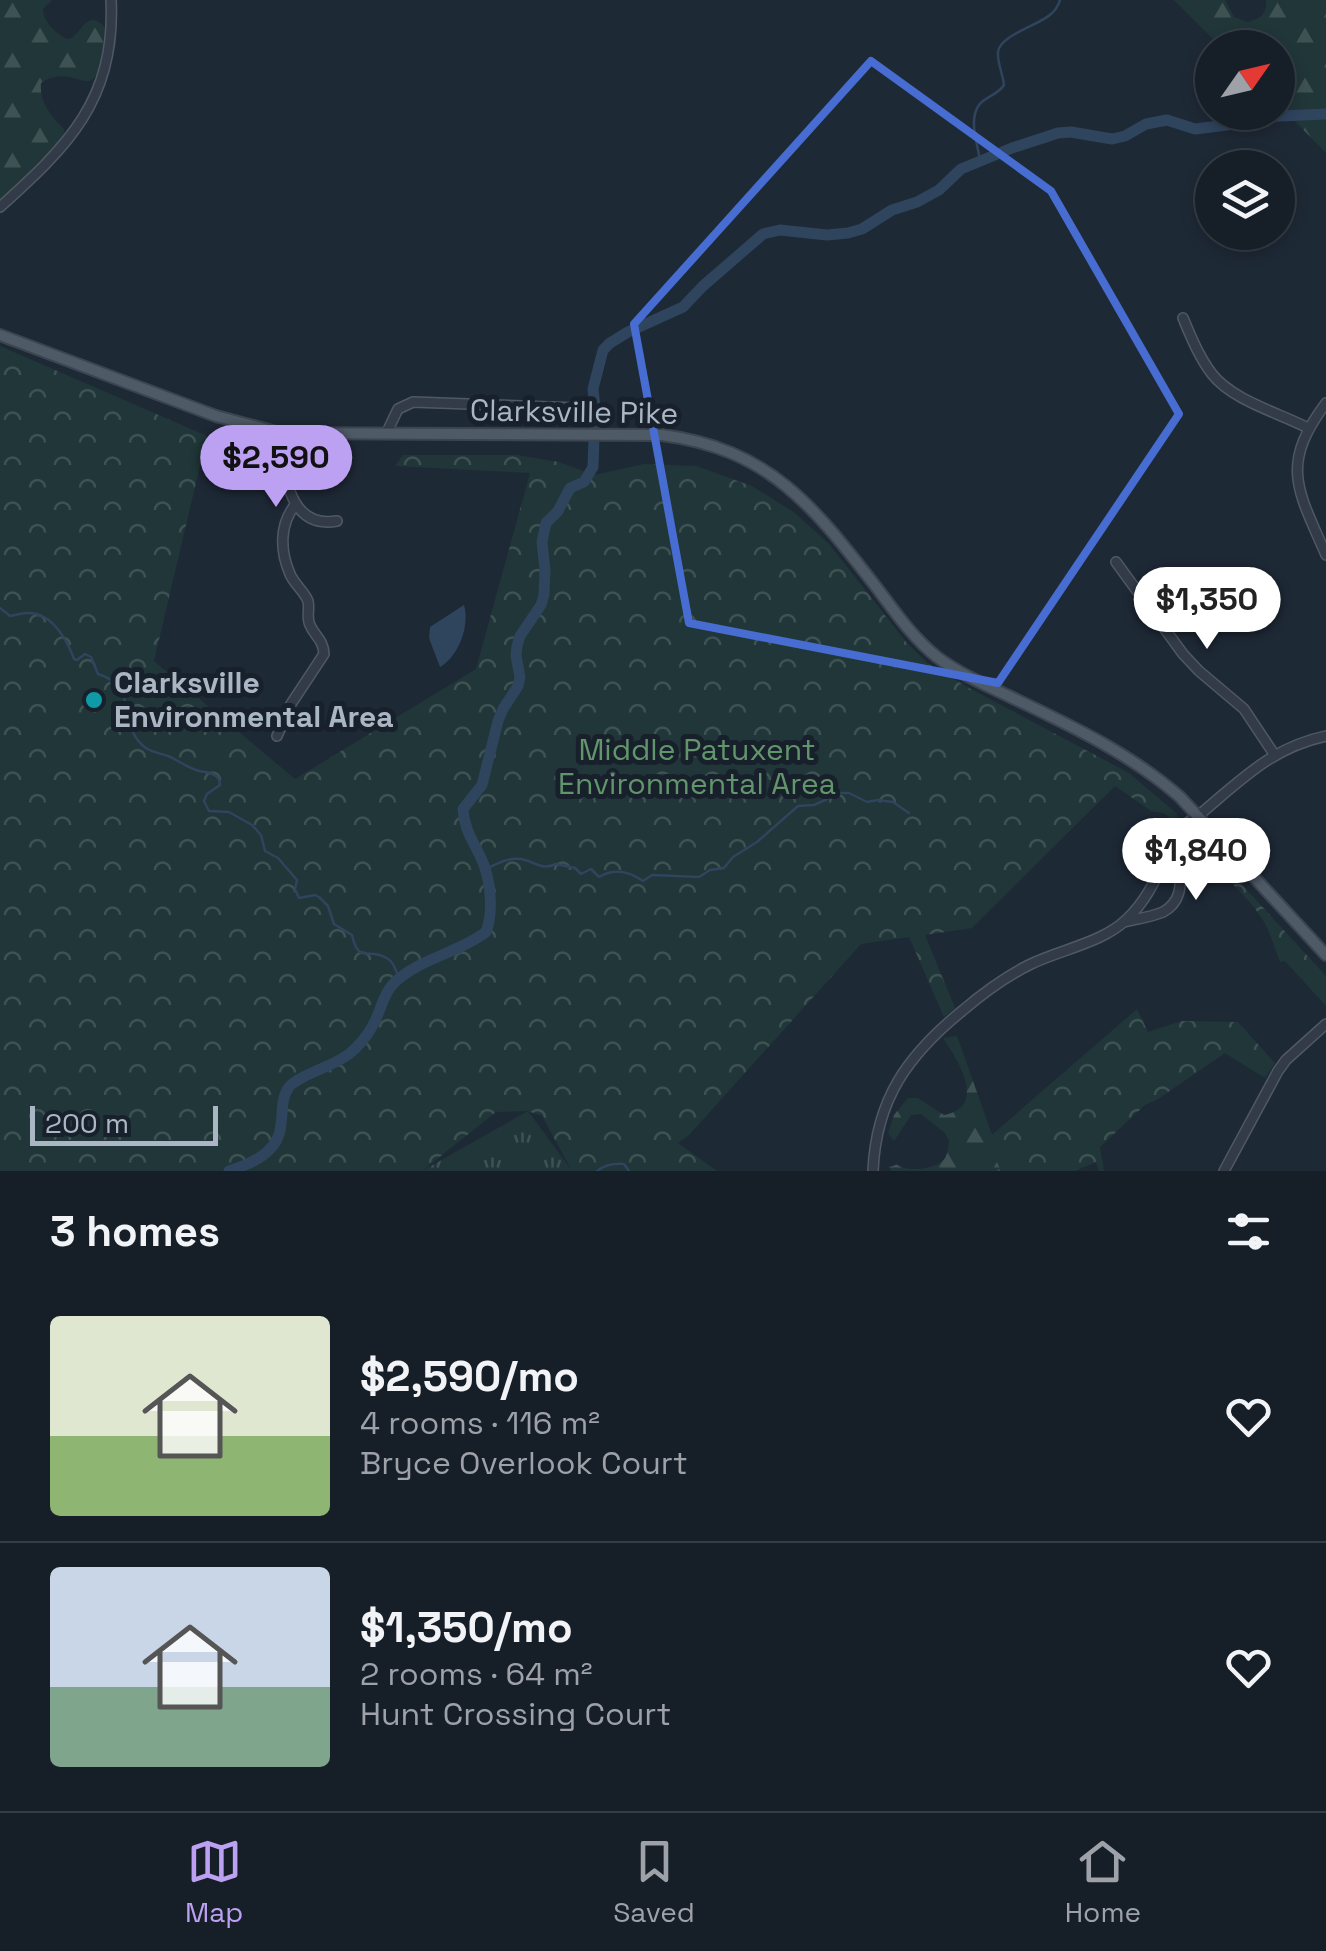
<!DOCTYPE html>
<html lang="en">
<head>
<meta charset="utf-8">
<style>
	:root { --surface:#161f28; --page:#1f2730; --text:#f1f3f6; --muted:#9ea2a8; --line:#353d45; --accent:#bca0f2 }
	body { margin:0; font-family:"Space Grotesk",sans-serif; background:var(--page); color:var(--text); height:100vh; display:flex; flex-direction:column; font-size:38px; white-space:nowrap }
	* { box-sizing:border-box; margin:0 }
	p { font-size:32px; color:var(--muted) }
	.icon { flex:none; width:55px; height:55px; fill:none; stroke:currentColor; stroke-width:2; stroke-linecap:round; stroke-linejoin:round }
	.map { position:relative; height:1171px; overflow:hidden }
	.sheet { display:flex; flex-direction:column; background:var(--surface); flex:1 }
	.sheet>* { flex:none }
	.needle { width:65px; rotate:56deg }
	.buttons { position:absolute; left:1195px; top:30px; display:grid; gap:20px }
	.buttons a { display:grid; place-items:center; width:100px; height:100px; border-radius:50%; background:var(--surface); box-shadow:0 5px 15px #0003,0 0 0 2px var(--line); font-size:50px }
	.scale { position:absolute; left:30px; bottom:25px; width:188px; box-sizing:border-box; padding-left:10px; border:5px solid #abb6c4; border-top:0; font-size:28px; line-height:35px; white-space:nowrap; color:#abb6c4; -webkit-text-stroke:8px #17202b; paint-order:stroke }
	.price { position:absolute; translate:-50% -85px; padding:0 22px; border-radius:35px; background:#fff; color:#222; font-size:32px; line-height:65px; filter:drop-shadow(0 2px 5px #0008) }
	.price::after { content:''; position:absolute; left:50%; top:60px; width:30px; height:22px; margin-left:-15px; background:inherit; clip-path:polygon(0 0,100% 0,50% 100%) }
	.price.active { background:var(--accent); color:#111 }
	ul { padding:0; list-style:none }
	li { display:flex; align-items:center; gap:30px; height:250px; padding:0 50px }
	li+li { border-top:2px solid var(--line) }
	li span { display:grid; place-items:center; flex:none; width:280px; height:200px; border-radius:10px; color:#555 }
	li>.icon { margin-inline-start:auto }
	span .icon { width:120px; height:120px; fill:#fffc; stroke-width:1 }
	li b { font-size:42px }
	h2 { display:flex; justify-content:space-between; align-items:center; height:120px; padding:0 50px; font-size:42px }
	.tab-bar { display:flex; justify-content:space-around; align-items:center; height:140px; border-top:2px solid var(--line); background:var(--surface); font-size:28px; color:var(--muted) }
	.tab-bar a { display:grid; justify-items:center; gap:5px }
	.tab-bar .active { color:var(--accent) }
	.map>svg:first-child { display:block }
	.grass { fill:url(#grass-tufts) }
	.forest { fill:url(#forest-firs) }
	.park { fill:url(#park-crowns) }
	.water { fill:#2f445d }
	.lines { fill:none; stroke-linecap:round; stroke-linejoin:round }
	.stream { stroke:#2f445d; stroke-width:2.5 }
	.river { stroke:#2f445d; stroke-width:11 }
	.minor-casing { stroke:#4f5965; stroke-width:12 }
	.major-casing { stroke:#3b4450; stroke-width:14 }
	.minor { stroke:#323b47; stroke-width:9 }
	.major { stroke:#4f5a67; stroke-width:10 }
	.marked { fill:none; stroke:#486dd2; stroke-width:8; stroke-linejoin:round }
	.culture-dot { fill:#0f9aa8; stroke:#17202b; stroke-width:4 }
	.labels { text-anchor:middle; stroke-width:10; stroke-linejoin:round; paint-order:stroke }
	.street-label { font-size:30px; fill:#abb6c4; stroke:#17202b }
	.poi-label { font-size:30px; font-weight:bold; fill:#abb6c4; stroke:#17202b; text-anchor:start }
	.park-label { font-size:30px; fill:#62956c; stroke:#17202b }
</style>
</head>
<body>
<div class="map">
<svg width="1326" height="1171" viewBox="0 0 1326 1171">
	<defs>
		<pattern id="grass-tufts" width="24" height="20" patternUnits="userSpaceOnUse" patternTransform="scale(2.5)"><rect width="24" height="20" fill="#203638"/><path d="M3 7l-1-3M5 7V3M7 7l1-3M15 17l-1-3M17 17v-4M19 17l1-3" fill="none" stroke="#3e5153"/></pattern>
		<pattern id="forest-firs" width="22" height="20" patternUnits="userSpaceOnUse" patternTransform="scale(2.5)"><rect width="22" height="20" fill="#203638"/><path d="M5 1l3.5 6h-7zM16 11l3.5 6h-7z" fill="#3e5153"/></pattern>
		<pattern id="park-crowns" width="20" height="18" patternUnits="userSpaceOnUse" patternTransform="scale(2.5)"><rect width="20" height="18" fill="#203638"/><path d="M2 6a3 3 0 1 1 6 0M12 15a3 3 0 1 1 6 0" fill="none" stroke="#3e5153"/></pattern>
	</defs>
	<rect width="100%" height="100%" fill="#1e2936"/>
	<!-- grass -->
	<path class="grass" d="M528,1111L572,1171H422Z"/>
	<!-- forest -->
	<g class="forest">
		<path d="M0,0H52L43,9C43,22 56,33 66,39L72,38C83,29 89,9 105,28C97,122 81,57 41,83C39,101 51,117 64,129V139L46,160L0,201Z"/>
		<path d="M1174,0H1225L1234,17L1247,22C1260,19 1267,15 1266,0H1326V153L1278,104V48L1221,47Z"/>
		<path d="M957,1036L1005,1171H891L889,1167C903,1163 891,1164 905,1168C916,1171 938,1168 945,1158C948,1153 948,1147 949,1141L945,1133L921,1114L911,1115L894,1141L888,1133L894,1115L908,1098H918L944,1115C988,1107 958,1060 943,1038Z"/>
	</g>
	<!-- park -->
	<g class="park">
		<path d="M0,346L207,436L154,661L295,779L476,669L530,473L395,466L403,455H517L559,462L594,475L644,464L696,466L752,486L795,513L829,544L907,643L927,663L969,688L1129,773L1177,814V825L1163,852L1157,849L1171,828L1169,817L1163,813L1151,811L1115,786L972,928L925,935L955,1008L944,1017L909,937L861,944L689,1135L678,1143L717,1171H572L542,1116L527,1111L496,1112L422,1171H0Z"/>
		<path d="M1190,838H1199L1326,976V1006L1285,961L1280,962C1274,947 1270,930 1261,917C1246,894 1223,879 1210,855L1185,859Z"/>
		<path d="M1137,1009L1148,1032L1182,1021L1238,1022L1275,1063L1265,1078L1225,1053L1158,1099L1145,1105L1100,1147L1104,1171H1099L1096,1162L1075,1171H1001L987,1139Z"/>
	</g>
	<!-- water -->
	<path class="water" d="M464,605C470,625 459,656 440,667L429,638L430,627Z"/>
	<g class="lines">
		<!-- stream -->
		<g class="stream">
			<path d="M980,161C978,144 968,120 979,105C986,96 998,95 1004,85C1003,74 997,63 998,52C1000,35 1038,26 1051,14C1056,10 1058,6 1060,0"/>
			<path d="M0,608L10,616C16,615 21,613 27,613C52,612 67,640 74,659L77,660L85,654L91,657L98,674C141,687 116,727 146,748C153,753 161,753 168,756C178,760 186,767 196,770C203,773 213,771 218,778C220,780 220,782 220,785L207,794L204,801L209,811L229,812L252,825L261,835L265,851L278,858L297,880L295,889L299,898L315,895L319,897L328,906L334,924L352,935C359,966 369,946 388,959C396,964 394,971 400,978"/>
			<path d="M486,869C498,863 511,856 525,860C538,864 543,870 556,864L575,868L581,874L591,869L599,877C614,868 628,871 643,881L652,875L699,877L710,870L724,868L733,857L757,842L798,806L814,805L841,793H849L867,802L878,800L893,802L909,813"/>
			<path d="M597,1171C605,1165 613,1163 624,1164L629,1171"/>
			<path d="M998,1171L999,1170"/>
		</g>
		<!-- river -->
		<path class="river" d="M229,1171C253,1163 279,1152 281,1124C283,1111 281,1098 289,1087C297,1076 334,1066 349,1054C358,1047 368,1035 373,1025C381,1011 382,996 393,984C419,958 457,954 486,932C493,914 491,887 485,868C478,847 464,833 463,809L482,785L498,721L503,709L518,686L520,677L516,656L517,646L520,636L541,605L544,595L545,570L542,542L546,523L558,511L570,488L584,482L593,467L595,407L593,389L603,350L610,343L628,332L683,307L703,286L763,234L780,230L827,235L848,233L862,229L892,210L917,202L939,190L961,169L1012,148L1058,133L1071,132L1112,139L1125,136L1146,124L1167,120L1195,129L1227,125L1258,117L1326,114"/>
		<!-- minor casing -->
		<g class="minor-casing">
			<g id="minor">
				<path d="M0,207C68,146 116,99 111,0"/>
				<path d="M1183,318C1191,337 1199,357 1212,374C1232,400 1279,413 1308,428"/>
				<path d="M1326,403C1279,466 1298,490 1326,555"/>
				<path d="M280,433C284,468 286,530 337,521"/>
				<path d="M386,434L398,409L413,402L577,408"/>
				<path d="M1116,562L1183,654L1199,671L1244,709L1274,754"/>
				<path d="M277,736L291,704L324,654C323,639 315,637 310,625C306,618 310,609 308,601C304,591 294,584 290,574C280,551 279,524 296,504"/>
				<path d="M1124,922C1136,919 1151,917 1163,912C1189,898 1177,870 1182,847C1185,837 1191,828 1196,819"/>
				<path d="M873,1171C876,1099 908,1055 962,1011C983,993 1006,976 1031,964C1062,949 1102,943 1127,919C1144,903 1154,883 1164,862C1168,853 1170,843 1176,834C1183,823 1195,819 1205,810C1244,777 1274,747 1326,736"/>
				<path d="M1224,1171L1278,1071L1286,1060L1326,1024"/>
			</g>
		</g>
		<!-- major casing -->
		<g class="major-casing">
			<path id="major" d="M0,335L216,416L280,433L662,435C770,449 814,507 877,588C895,612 913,638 937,657C961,675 990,687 1017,700C1074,727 1132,755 1180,797L1326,955"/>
		</g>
		<!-- minor -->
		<use href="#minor" class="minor"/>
		<!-- major -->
		<use href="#major" class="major"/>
	</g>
	<!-- marked area -->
	<path class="marked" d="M871,61L1051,191L1179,414L998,683L689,623L634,324Z"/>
	<!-- markers -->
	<circle class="culture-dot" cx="94" cy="700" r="10"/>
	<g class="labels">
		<!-- street labels -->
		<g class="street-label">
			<text transform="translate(574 412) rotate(1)" y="10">Clarksville Pike</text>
		</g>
		<!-- poi labels -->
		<g class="poi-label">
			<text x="114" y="693">Clarksville<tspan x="114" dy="34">Environmental Area</tspan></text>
		</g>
		<!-- park labels -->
		<g class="park-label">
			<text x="697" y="760">Middle Patuxent<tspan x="697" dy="34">Environmental Area</tspan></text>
		</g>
	</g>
</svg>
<div class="buttons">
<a><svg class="needle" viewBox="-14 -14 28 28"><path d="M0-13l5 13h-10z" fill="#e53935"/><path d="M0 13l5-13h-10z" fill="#9ea2a8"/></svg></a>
<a><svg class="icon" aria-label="layers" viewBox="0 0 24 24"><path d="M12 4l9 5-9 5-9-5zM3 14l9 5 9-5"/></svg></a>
</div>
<div class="scale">200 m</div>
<b class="price active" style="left:276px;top:510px">$2,590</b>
<b class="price" style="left:1207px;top:652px">$1,350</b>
<b class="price" style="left:1196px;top:903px">$1,840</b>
</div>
<section class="sheet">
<h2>3 homes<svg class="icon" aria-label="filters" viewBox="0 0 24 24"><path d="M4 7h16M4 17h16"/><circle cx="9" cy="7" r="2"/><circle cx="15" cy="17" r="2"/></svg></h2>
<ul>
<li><span style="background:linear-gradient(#dfe7d0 60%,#8fb573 0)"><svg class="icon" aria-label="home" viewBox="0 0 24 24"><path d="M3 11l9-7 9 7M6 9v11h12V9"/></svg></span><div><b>$2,590/mo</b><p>4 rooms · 116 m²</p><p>Bryce Overlook Court</p></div><svg class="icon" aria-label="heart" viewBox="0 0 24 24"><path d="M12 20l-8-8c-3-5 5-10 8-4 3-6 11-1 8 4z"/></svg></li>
<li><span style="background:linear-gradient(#c9d6e8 60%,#7fa58c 0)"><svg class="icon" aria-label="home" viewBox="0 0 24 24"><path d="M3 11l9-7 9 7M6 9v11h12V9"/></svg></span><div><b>$1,350/mo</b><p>2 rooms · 64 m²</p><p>Hunt Crossing Court</p></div><svg class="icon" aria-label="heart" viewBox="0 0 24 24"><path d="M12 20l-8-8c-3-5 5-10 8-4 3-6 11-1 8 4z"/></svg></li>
</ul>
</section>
<nav class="tab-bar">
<a class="active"><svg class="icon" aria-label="map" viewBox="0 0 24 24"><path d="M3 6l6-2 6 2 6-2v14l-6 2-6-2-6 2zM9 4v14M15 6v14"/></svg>Map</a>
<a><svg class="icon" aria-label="saved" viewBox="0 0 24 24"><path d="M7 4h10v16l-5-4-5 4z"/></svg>Saved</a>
<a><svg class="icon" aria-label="home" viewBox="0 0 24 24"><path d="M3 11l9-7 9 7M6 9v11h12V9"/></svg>Home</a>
</nav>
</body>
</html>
